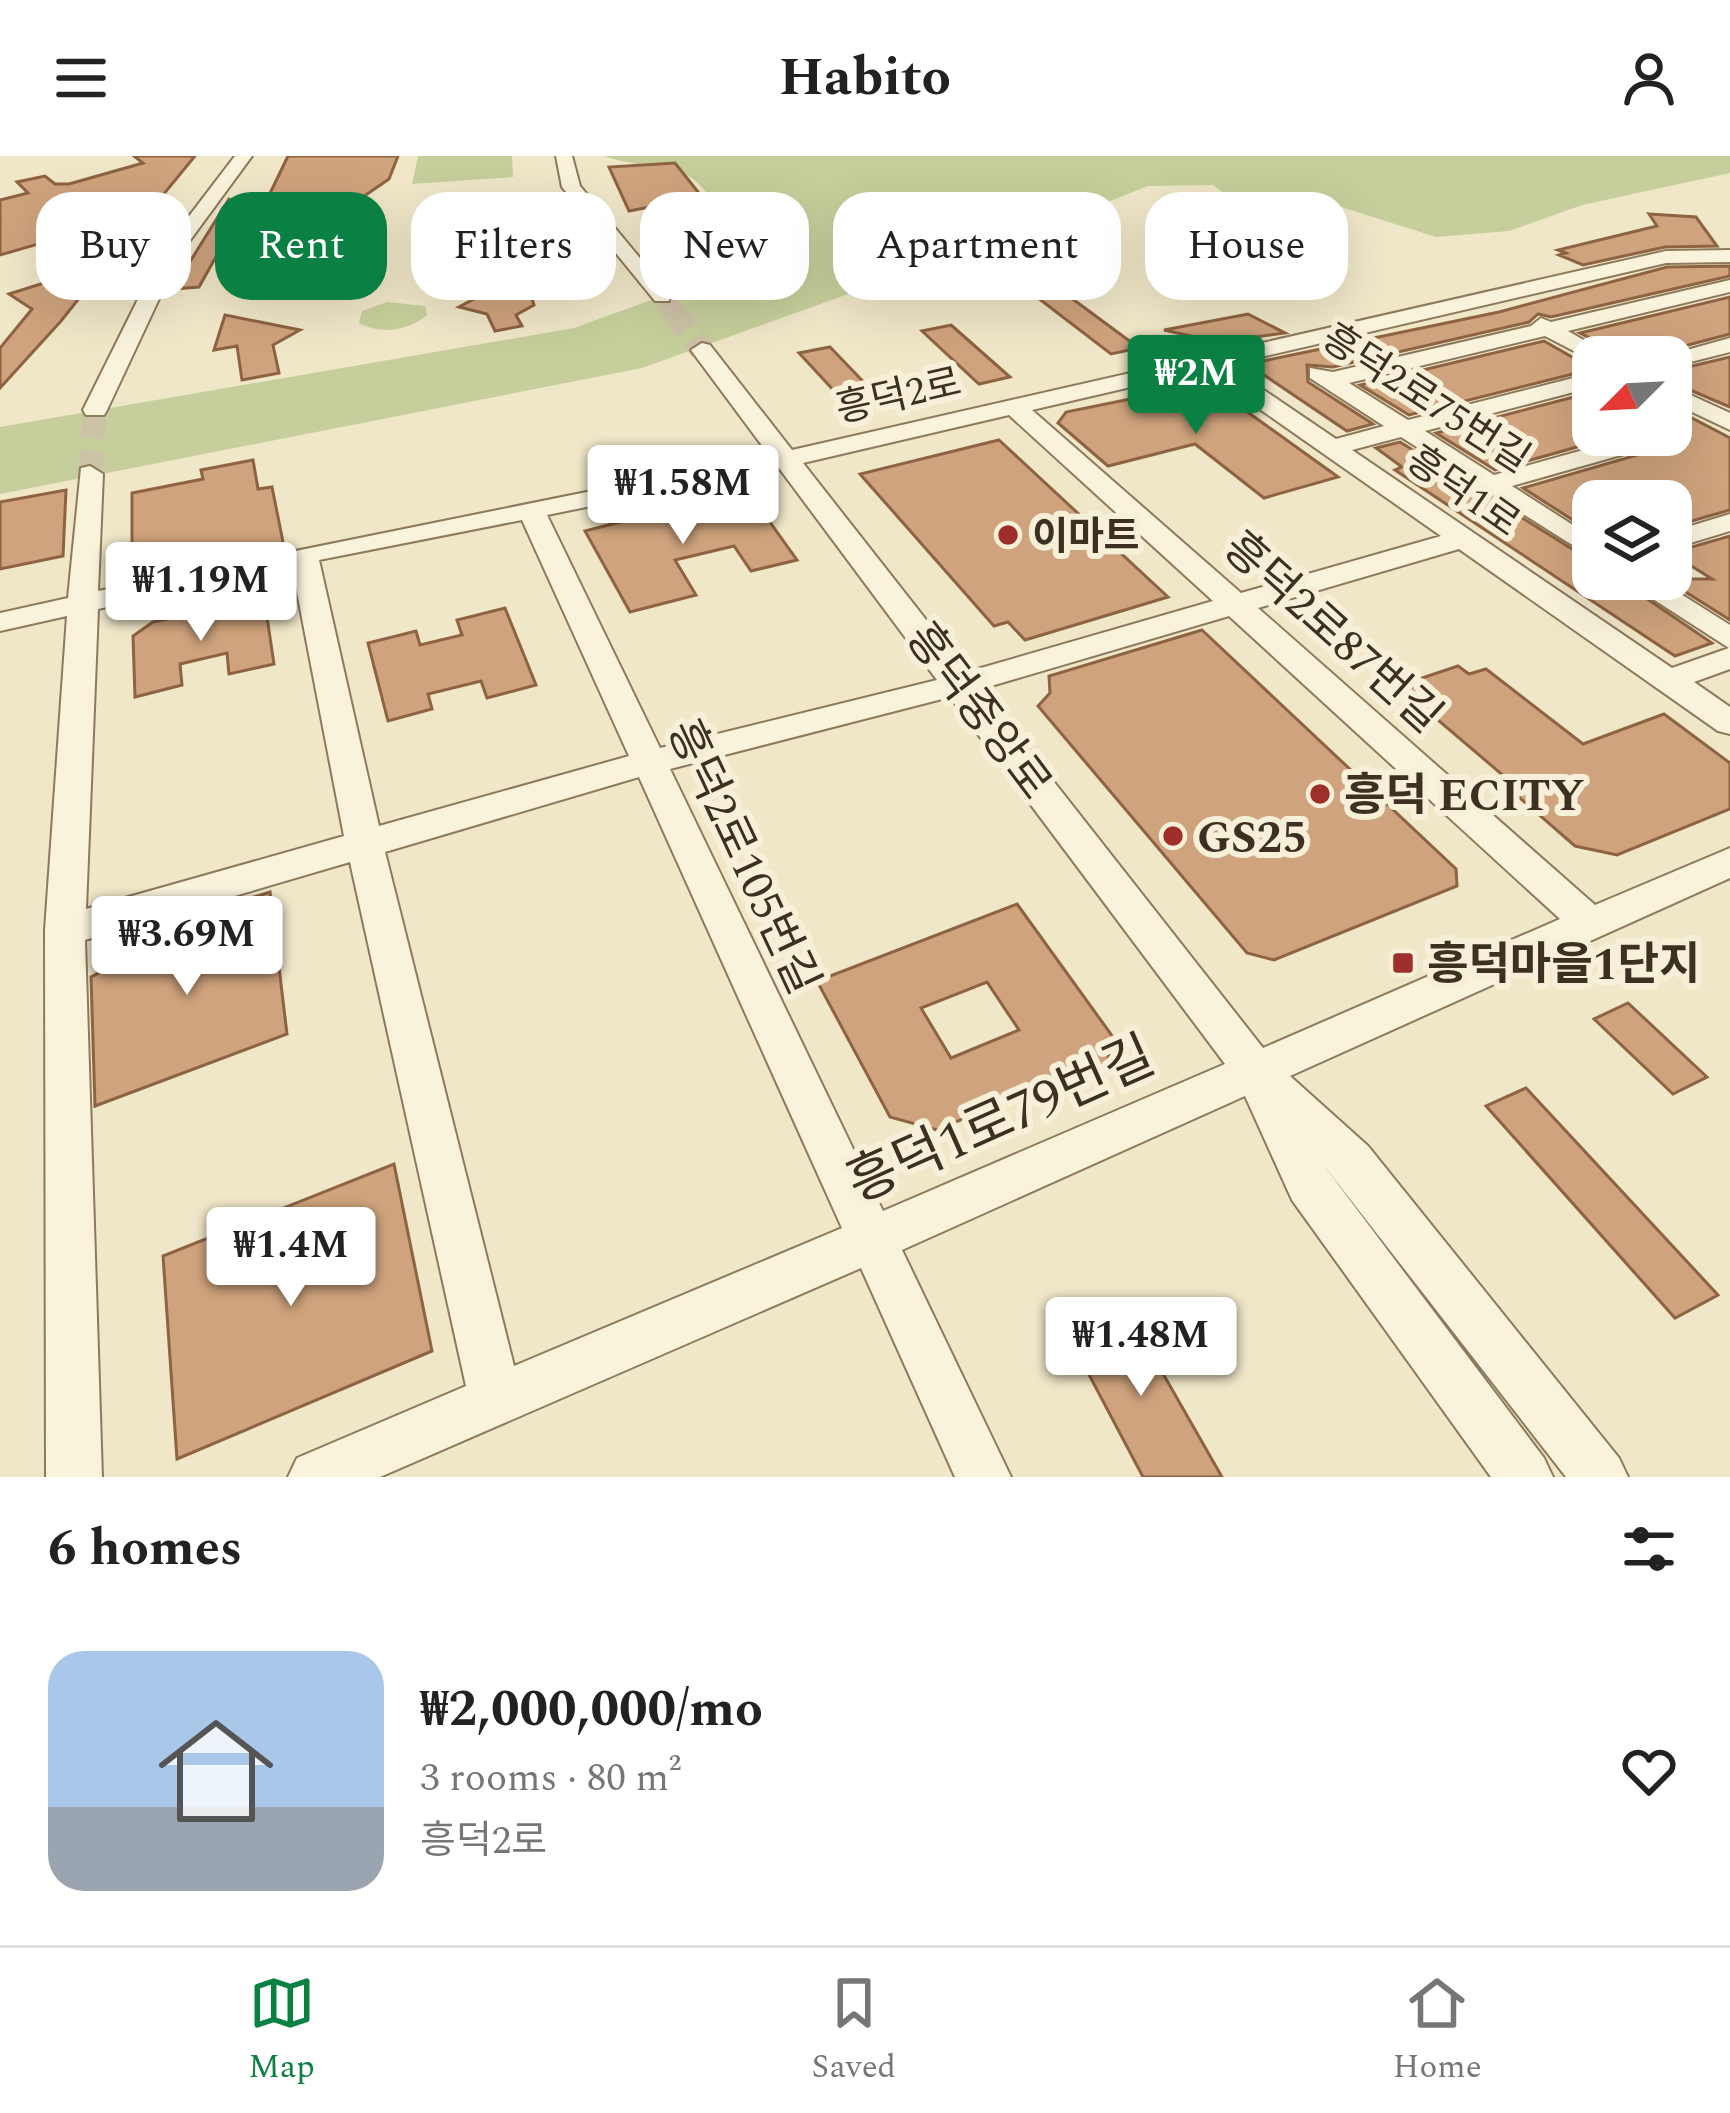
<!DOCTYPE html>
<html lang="en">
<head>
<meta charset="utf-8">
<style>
	:root { --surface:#fff; --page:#f6f6f6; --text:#222; --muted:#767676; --line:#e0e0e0; --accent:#0b8043 }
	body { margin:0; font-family:Spectral,"Noto Sans KR",serif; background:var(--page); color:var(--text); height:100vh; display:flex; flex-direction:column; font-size:45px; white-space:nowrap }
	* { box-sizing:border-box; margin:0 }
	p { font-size:39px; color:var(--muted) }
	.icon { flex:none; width:66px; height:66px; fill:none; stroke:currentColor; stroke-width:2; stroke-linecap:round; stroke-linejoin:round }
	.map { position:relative; height:1321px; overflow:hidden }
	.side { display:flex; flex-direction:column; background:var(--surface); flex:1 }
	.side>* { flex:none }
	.banner { position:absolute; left:36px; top:36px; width:1659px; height:108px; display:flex; gap:24px }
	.needle { width:78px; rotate:246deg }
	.tools { position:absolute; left:1572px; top:180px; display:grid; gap:24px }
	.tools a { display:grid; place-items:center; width:120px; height:120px; border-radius:24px; background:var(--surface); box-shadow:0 12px 48px #0002; font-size:60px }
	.price { position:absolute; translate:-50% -102px; padding:0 27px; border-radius:12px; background:#fff; color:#222; font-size:39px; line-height:78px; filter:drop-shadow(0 3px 6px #0008) }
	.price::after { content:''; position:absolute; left:50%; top:72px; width:36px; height:27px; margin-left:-18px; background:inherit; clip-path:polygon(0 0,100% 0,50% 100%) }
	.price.selected { background:var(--accent); color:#fff }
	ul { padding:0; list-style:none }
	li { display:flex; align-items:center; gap:36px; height:300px; padding:0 48px }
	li+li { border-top:3px solid var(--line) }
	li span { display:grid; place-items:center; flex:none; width:336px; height:240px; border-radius:36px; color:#555 }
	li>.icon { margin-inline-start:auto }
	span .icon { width:144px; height:144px; fill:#fffc; stroke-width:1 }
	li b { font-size:51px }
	h2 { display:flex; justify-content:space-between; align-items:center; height:144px; padding:0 48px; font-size:51px }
	.tag { padding:0 42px; border-radius:36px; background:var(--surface); box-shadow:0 12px 48px #0002; font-size:42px; line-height:108px }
	.tag.selected { background:var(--accent); color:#fff }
	header { display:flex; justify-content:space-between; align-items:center; height:156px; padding:0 48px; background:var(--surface); font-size:54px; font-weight:700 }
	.menu { display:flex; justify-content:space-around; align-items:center; height:168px; border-top:3px solid var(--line); background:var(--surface); font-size:33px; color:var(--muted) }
	.menu a { display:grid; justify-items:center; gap:6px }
	.menu .selected { color:var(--accent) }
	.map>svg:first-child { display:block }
	.green { fill:#c6cf9b }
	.building { fill:#cfa37d; stroke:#8d6341; stroke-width:3; fill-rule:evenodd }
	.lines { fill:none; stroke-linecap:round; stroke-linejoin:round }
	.minor-tunnel-far1 { stroke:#ccc2a6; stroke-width:20; stroke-dasharray:20 9; stroke-linecap:butt }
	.minor-tunnel { stroke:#ccc2a6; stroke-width:24; stroke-dasharray:24 12; stroke-linecap:butt }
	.minor-casing { stroke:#8d795c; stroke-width:4 }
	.minor { fill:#faf3dc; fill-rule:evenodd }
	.poi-dot { fill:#9e2f2a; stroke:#f7f0d8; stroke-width:4.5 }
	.labels { text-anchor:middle; stroke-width:12; stroke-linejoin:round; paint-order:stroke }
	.far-street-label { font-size:39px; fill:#3d3020; stroke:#f7f0d8 }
	.far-poi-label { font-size:39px; font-weight:bold; fill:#3d3020; stroke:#f7f0d8; text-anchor:start }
	.street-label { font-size:45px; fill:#3d3020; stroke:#f7f0d8 }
	.poi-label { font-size:45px; font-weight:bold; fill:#3d3020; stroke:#f7f0d8; text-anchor:start }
	.near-street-label { font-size:54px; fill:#3d3020; stroke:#f7f0d8 }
</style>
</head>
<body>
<header><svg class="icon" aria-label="menu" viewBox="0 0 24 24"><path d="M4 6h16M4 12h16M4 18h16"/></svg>Habito<svg class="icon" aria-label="person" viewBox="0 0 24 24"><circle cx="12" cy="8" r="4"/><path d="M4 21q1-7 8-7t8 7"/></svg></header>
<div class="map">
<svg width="1730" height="1321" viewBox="0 0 1730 1321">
	<rect width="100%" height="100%" fill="#f0e6c8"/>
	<!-- green -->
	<g class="green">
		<path d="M418,0H512L513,21L412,28Z"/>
		<path d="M604,0H1730V17L1582,49L1509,75L1436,81L1332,48H1239L1213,29L1148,30L1077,58L1080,84L984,97L865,132L642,212L0,338V271L574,172L695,128L654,61L710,41C681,0 653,17 604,0Z"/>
		<path d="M387,146L425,150L427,159C408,175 381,179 359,167L362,155Z"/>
	</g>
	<!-- building -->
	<g class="building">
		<path d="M134,0H195L149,56L0,99V44L28,37L17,26L45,20L55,28H69L143,7Z"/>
		<path d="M288,0H398L389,23L280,98L240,58L199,131L173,133L229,43L244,52L242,56L262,54Z"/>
		<path d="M675,7L702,41L629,55L609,11Z"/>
		<path d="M468,40L465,48L495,55L516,94L534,149L516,159L522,170L495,175L487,158L459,151L491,134L480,81L464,49L457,67L438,62L444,41Z"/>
		<path d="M1649,58L1696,61L1717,90L1665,91L1583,109L1559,99L1566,97L1558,94L1657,70Z"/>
		<path d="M107,107L61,165L0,232V192L32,153L9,138Z"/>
		<path d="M995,109L1053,113L1051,127L1139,192L1111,198Z"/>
		<path d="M1730,110V120L1551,161L1538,158L1529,166L1333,211L1307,209L1308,226L1373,268L1347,275L1261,217L1263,205L1499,156L1667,111Z"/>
		<path d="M1730,141V178L1643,201H1627L1580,177Z"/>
		<path d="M1248,158L1285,177L1217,186L1164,174Z"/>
		<path d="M225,159L300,174L273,189L279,217L242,224L237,190L214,194Z"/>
		<path d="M951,169L1010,221L979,228L922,175Z"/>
		<path d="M1544,185L1593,213L1409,259L1360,229Z"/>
		<path d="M830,191L882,245L850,252L799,197Z"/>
		<path d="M1730,201V251L1671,226V215Z"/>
		<path d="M1194,230L1217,234L1338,321L1264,342L1195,288L1108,310L1058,267L1066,256Z"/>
		<path d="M1593,236V279H1620L1495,314L1436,277Z"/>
		<path d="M1671,251L1730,282V354L1671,371V345H1593V377L1523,332L1675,288L1681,277L1671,271Z"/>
		<path d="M999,284L1168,441L1025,484L1008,466L994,470L860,318Z"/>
		<path d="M1400,286L1593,406V423H1618L1712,487L1675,500L1395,314L1402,311L1376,292Z"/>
		<path d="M253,304L258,333L272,331L284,391L161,418L159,389L132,394V337L203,323L201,314Z"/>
		<path d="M66,334L63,400L0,413V346Z"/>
		<path d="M729,338L754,344L797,404L751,415L734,390L675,404L696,439L630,456L585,375Z"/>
		<path d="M1730,380V464L1665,423H1712L1671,397Z"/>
		<path d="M264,441L274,508L229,518L227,497L180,508L182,529L135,541L133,480L153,466Z"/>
		<path d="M505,452L536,529L487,542L481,525L428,538L432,553L388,565L368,487L416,475L420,489L462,479L457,464Z"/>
		<path d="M1202,474L1456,713L1457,730L1274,804L1247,797L1038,550L1050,537L1049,520Z"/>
		<path d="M1458,510L1469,518L1486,513L1583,588L1664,558L1730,607V653L1617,699L1575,690L1498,623L1505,621L1398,530Z"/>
		<path d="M270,736L287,878L95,950L91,821L122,805L125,782Z"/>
		<path d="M1017,748L1113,881L1105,916L1042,929L937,974L890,961L817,825ZM987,826L1019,874L951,902L921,852Z"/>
		<path d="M1628,847L1707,921L1673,938L1594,863Z"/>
		<path d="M1526,932L1718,1139L1675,1162L1486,950Z"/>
		<path d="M394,1008L432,1195L177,1303L163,1100Z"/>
		<path d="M1125,1151L1222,1321H1143L1067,1177Z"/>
	</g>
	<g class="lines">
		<!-- minor-tunnel-far1 -->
		<path class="minor-tunnel-far1" d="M662,141L674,157"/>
		<!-- minor-tunnel -->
		<g class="minor-tunnel">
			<path d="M672,154L702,194"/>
			<path d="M90,318L95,254"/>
		</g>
		<!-- minor casing -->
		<g class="minor-casing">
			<g id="minor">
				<path d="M235,0H252L180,98L107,254L104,259H86L83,254L161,97Z"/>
				<path d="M556,0H572L580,30L669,137V145H655L562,31Z"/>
				<path d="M1730,94V106L1666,107L1227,209L1336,283L1384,270L1310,222V212L1333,216L1531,170L1541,162L1551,166L1730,124V136L1568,175L1613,201H1593V205L1545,180L1349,227L1408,264L1593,217V231L1425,275L1494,319L1637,279H1671L1674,274L1677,279L1674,284L1512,330L1593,382V402L1401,281L1352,294L1672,512L1729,492L1622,423H1657L1730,469V513L1694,526L1730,551V578L1718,575L1459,393L1258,452L1595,749L1730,692V722L1290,920L1368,990L1619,1302L1628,1321H1566L1322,1007L1544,1302L1553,1321H1491L1292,1044L1245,940L902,1094L1011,1321H955L861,1112L380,1321H288L297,1302L466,1230L350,706L85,784L102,1321H46L45,774L67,460L0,475V457L68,442L81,312L90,310L103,318L98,435L769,299L691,194L702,187L710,189L792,294L1666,95ZM1204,214L1441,380L1241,437L1032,254ZM1009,259L1213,445L967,516L803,307ZM779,312L937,524L660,592L547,359ZM522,364L629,600L379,670L319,404ZM292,410L344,680L86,753L98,453ZM1229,460L1560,763L1263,892L981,533ZM950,541L1225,908L883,1055L670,613ZM639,621L842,1072L514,1210L385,696Z"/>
				<path d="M1730,182V196L1671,211V201H1662Z"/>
				<path d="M1671,230L1730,257V274L1671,246Z"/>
				<path d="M1730,358V375L1671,393V376Z"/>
			</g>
		</g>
		<!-- minor -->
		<use href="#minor" class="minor"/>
	</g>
	<!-- markers -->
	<g class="poi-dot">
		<circle cx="1008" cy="379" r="12"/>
		<circle cx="1320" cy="638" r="12"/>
		<circle cx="1173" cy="680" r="12"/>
		<rect x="1391" y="795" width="24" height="24" rx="6"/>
	</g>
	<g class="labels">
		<!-- far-street labels -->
		<g class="far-street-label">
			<text transform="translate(898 238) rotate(-13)" y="14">흥덕2로</text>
			<text transform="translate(1427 241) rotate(33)" y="14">흥덕2로75번길</text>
			<text transform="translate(1464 334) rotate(35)" y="14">흥덕1로</text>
		</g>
		<!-- far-poi labels -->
		<g class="far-poi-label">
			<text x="1032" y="393">이마트</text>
		</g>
		<!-- street labels -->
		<g class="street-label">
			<text transform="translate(1334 475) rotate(42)" y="16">흥덕2로87번길</text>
			<text transform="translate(980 554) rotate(53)" y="16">흥덕중앙로</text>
			<text transform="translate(745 700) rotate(65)" y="16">흥덕2로105번길</text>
		</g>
		<!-- poi labels -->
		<g class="poi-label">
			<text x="1344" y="654">흥덕 ECITY</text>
			<text x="1197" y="696">GS25</text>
			<text x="1427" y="823">흥덕마을1단지</text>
		</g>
		<!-- near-street labels -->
		<g class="near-street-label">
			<text transform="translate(1000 962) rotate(-24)" y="19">흥덕1로79번길</text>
		</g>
	</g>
</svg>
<div class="tools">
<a><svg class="needle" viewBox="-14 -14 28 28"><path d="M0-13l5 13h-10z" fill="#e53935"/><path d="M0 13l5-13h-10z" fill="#767676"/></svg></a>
<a><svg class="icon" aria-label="layers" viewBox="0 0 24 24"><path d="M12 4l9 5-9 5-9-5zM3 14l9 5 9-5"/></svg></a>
</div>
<b class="price selected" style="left:1196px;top:281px">₩2M</b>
<b class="price" style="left:683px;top:391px">₩1.58M</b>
<b class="price" style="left:201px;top:488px">₩1.19M</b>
<b class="price" style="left:187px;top:842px">₩3.69M</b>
<b class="price" style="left:291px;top:1153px">₩1.4M</b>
<b class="price" style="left:1141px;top:1243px">₩1.48M</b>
<div class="banner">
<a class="tag">Buy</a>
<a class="tag selected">Rent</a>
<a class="tag">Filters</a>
<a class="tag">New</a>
<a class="tag">Apartment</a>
<a class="tag">House</a>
</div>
</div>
<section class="side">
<h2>6 homes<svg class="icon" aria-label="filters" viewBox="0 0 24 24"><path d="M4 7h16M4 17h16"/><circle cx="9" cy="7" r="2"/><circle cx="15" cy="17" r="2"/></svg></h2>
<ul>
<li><span style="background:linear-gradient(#a9c7e8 65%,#9aa5b1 0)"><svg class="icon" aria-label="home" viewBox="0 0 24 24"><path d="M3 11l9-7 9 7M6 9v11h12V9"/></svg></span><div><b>₩2,000,000/mo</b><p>3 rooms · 80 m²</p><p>흥덕2로</p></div><svg class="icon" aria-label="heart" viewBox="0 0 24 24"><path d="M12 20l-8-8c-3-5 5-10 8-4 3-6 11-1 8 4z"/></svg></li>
</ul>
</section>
<nav class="menu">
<a class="selected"><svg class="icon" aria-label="map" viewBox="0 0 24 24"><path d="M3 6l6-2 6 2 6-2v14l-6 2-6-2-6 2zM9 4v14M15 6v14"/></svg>Map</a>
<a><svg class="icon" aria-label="saved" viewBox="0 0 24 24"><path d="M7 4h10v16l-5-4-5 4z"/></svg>Saved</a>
<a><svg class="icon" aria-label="home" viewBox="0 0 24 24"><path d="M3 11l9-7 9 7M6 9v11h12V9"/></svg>Home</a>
</nav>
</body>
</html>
